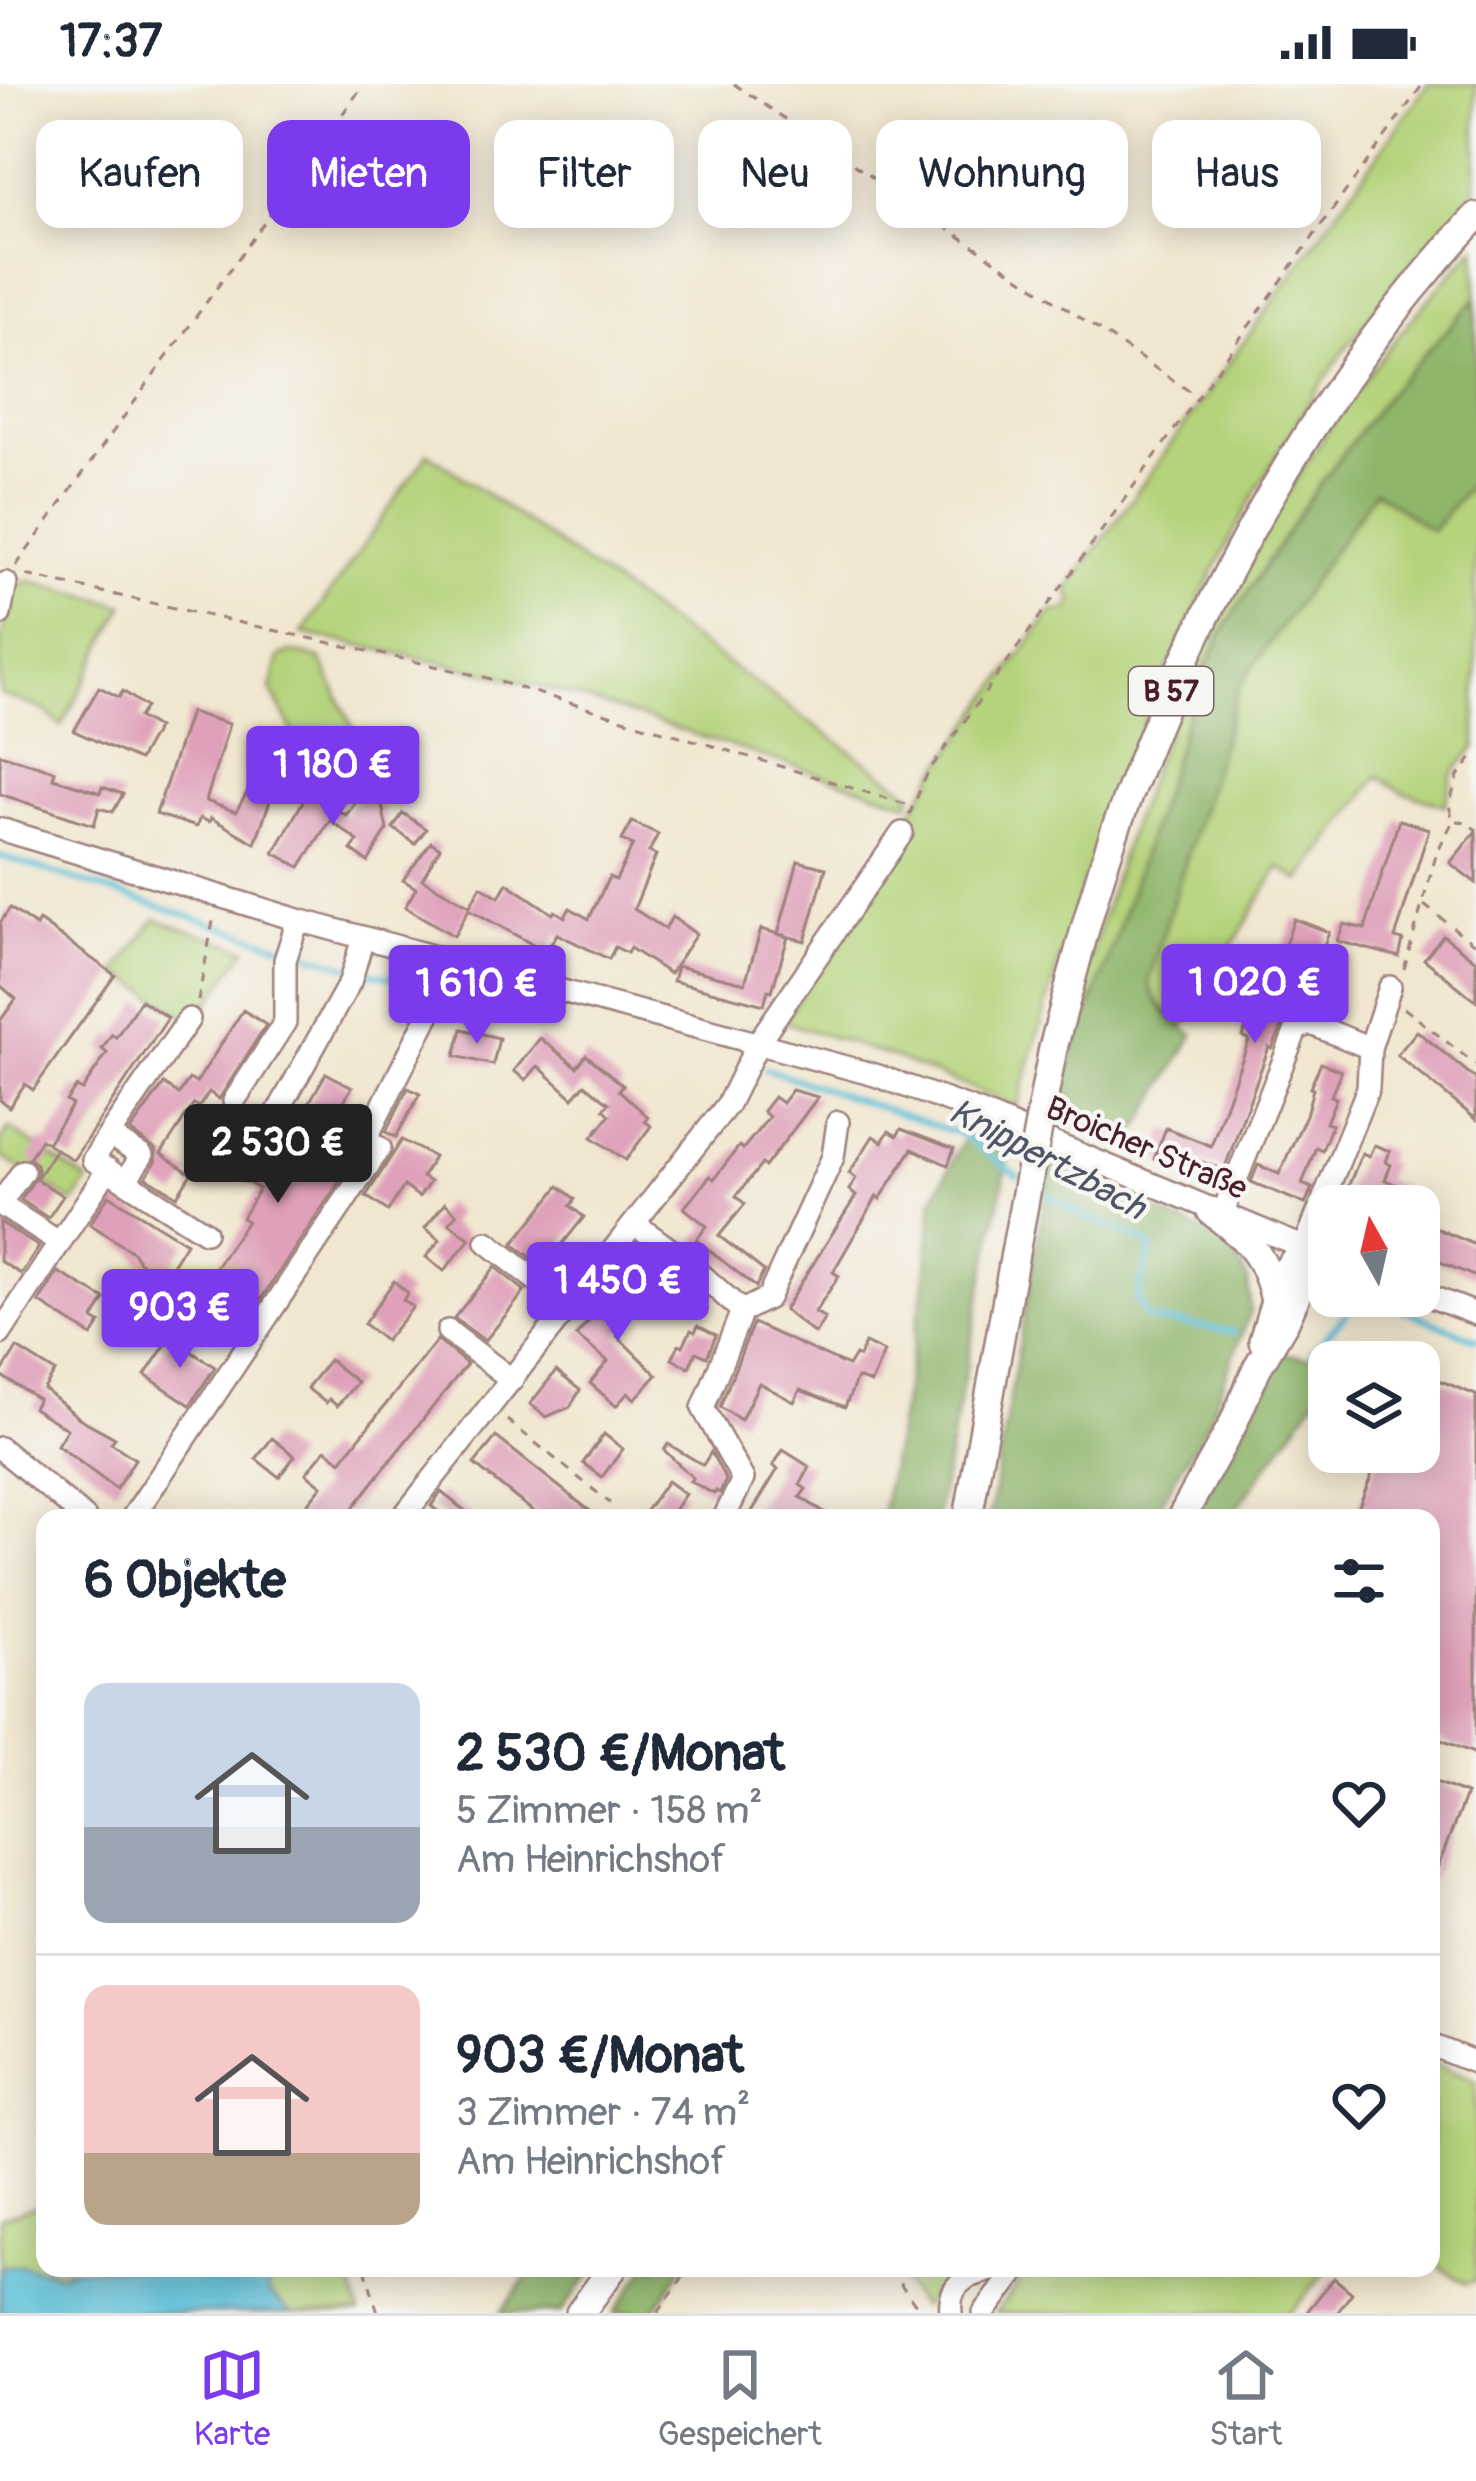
<!DOCTYPE html>
<html lang="de">
<head>
<meta charset="utf-8">
<style>
	:root { --surface:#fff; --page:#f2f2f3; --text:#1f2937; --muted:#747a83; --line:#e0e1e3; --accent:#7c3aed }
	body { margin:0; font-family:Pangolin,sans-serif; background:var(--page); color:var(--text); height:100vh; display:flex; flex-direction:column; font-size:45px; white-space:nowrap }
	* { box-sizing:border-box; margin:0 }
	p { font-size:39px; color:var(--muted) }
	.icon { flex:none; width:66px; height:66px; fill:none; stroke:currentColor; stroke-width:2; stroke-linecap:round; stroke-linejoin:round }
	.map { position:relative; flex:1; overflow:hidden }
	.sheet { position:absolute; left:36px; top:1425px; width:1404px; height:768px; display:flex; flex-direction:column; background:var(--surface); border-radius:24px; box-shadow:0 6px 30px #0003 }
	.sheet>* { flex:none }
	.hud { position:absolute; left:36px; top:36px; width:1404px; height:108px; display:flex; gap:24px }
	.needle { width:78px; rotate:352deg }
	.tools { position:absolute; left:1308px; top:1101px; display:grid; gap:24px }
	.tools a { display:grid; place-items:center; width:132px; height:132px; border-radius:24px; background:var(--surface); box-shadow:0 6px 30px #0003; font-size:60px }
	.price { position:absolute; translate:-50% -102px; padding:0 27px; border-radius:12px; background:var(--accent); color:#fff; font-size:39px; line-height:78px; filter:drop-shadow(0 3px 6px #0008) }
	.price::after { content:''; position:absolute; left:50%; top:72px; width:36px; height:27px; margin-left:-18px; background:inherit; clip-path:polygon(0 0,100% 0,50% 100%) }
	.price.selected { background:#222; color:#fff }
	ul { padding:0; list-style:none }
	li { display:flex; align-items:center; gap:36px; height:300px; padding:0 48px }
	li+li { border-top:3px solid var(--line) }
	li span { display:grid; place-items:center; flex:none; width:336px; height:240px; border-radius:24px; color:#555 }
	li>.icon { margin-inline-start:auto }
	span .icon { width:144px; height:144px; fill:#fffc; stroke-width:1 }
	li b { font-size:51px }
	h2 { display:flex; justify-content:space-between; align-items:center; height:144px; padding:0 48px; font-size:51px }
	.chip { padding:0 42px; border-radius:24px; background:var(--surface); box-shadow:0 6px 30px #0003; font-size:42px; line-height:108px }
	.chip.selected { background:var(--accent); color:#fff }
	.status { display:flex; justify-content:space-between; align-items:center; height:84px; padding:0 60px; background:var(--surface); direction:ltr }
	.status svg { height:33px; fill:currentColor }
	.dock { display:flex; justify-content:space-around; align-items:center; height:168px; border-top:3px solid var(--line); background:var(--surface); font-size:33px; color:var(--muted) }
	.dock a { display:grid; justify-items:center; gap:6px }
	.dock .selected { color:var(--accent) }
	.map>svg:first-child { display:block }
	.green { fill:#b4d37a; stroke:#7f7952; stroke-width:3 }
	.forest { fill:#8fb56a; stroke:#6c6a4a; stroke-width:3 }
	.water { fill:#59bed7; stroke:#526e81; stroke-width:3 }
	.lines { fill:none; stroke-linecap:round; stroke-linejoin:round }
	.stream { stroke:#59bed7; stroke-width:6 }
	.building { fill:#dfa0b9 }
	.minor-casing { stroke:#9e827d; stroke-width:26 }
	.major-casing { stroke:#9e827d; stroke-width:32 }
	.path { stroke:#9e827d; stroke-width:3; stroke-dasharray:9 9; stroke-linecap:butt }
	.minor { stroke:#fff; stroke-width:21 }
	.major { stroke:#fff; stroke-width:27 }
	.major-bridge-casing { stroke:#9e827d; stroke-width:32; stroke-linecap:butt }
	.major-bridge { stroke:#fff; stroke-width:27 }
	.labels { text-anchor:middle; stroke-width:9; stroke-linejoin:round; paint-order:stroke }
	.shield { fill:#f6f6f2; stroke:#7e6067; stroke-width:3 }
	.shield-label { font-size:30px; font-weight:bold; fill:#4a1f2b }
	.street-label { font-size:33px; fill:#4a1f2b; stroke:#f6f6f2 }
	.water-label { font-size:36px; font-style:italic; fill:#4f5767; stroke:#f6f6f2 }
</style>
</head>
<body>
<div class="status"><b>17:37</b><svg viewBox="0 0 49 12"><path d="M0 12V9h3v3zM5 12V6h3v6zM10 12V3h3v9zM15 12V0h3v12zM26 1h20v11H26zM47 4h2v5h-2z"/></svg></div>
<div class="map">
<svg width="1476" height="2229" viewBox="0 0 1476 2229">
	<rect width="100%" height="100%" fill="#f6f6f2"/>
	<filter id="ink" filterUnits="userSpaceOnUse"><feTurbulence type="fractalNoise" baseFrequency=".00833" numOctaves="2"/><feDisplacementMap in="SourceGraphic" scale="24" xChannelSelector="R" yChannelSelector="G"/><feConvolveMatrix kernelMatrix="1 2 1 2 8 2 1 2 1" color-interpolation-filters="sRGB"/></filter>
	<filter id="wash" filterUnits="userSpaceOnUse"><feTurbulence type="fractalNoise" baseFrequency=".004" numOctaves="4" result="noise"/><feDisplacementMap in="SourceGraphic" scale="48" xChannelSelector="R" yChannelSelector="G"/><feGaussianBlur stdDeviation="2.7" result="paint"/><feColorMatrix in="noise" values="0 0 0 0 0 0 0 0 0 0 0 0 0 0 0 0 0 1.4 0 .05"/><feComposite in="paint" operator="in"/></filter>
	<g filter="url(#wash)">
		<rect width="100%" height="100%" fill="#f1e6cf"/>
		<!-- green -->
		<g class="green">
			<path d="M1428,0H1476V106C1432,156 1388,206 1349,260C1251,397 1176,555 1115,711C1075,812 1048,919 1017,1023L895,974L784,938L938,685L1052,527L1067,526L1073,517L1069,511V503Z"/>
			<path d="M1476,163V214L1309,415L1227,540L1199,596L1106,883L1070,976C1072,925 1091,874 1105,825C1176,581 1300,347 1476,163Z"/>
			<path d="M428,369L912,710L909,719L577,613L489,589L302,549Z"/>
			<path d="M1476,393V662L1453,690L1445,721L1402,708L1378,692L1300,797L1279,783L1183,945L1150,909L1149,896L1239,603L1375,406L1432,447Z"/>
			<path d="M26,496L124,521L62,642L41,624L0,611V560L13,503Z"/>
			<path d="M291,568L320,574L357,652L330,700L317,694L271,605L279,573Z"/>
			<path d="M155,835L246,865L195,939L117,888Z"/>
			<path d="M9,1044L88,1097L74,1119L0,1072V1058Z"/>
			<path d="M1431,1978L1476,1997V2197L1466,2200L1431,2177Z"/>
			<path d="M45,2120V2184H347L360,2229H0V2133Z"/>
			<path d="M893,2184H977L948,2194L921,2223Z"/>
			<path d="M1030,2184H1329L1289,2229H995Z"/>
		</g>
		<!-- forest -->
		<g class="forest">
			<path d="M1476,214V393L1432,447L1375,407L1239,603L1149,896C1151,917 1175,941 1194,950L1127,1064L1061,1033L1070,976L1106,883L1199,596L1227,540L1309,415L1389,308Z"/>
			<path d="M972,1039L1012,1055L936,1434H881L926,1192L933,1116Z"/>
			<path d="M1051,1078L1228,1160L1248,1196L1250,1229L1209,1335L1152,1434H989Z"/>
			<path d="M1282,1269L1333,1278H1329V1296L1230,1434H1194Z"/>
			<path d="M534,2184H594L561,2229H500Z"/>
			<path d="M646,2184H683L652,2229H614Z"/>
		</g>
		<!-- water -->
		<path class="water" d="M23,2181L59,2191L74,2184H271L268,2208L291,2229H0V2183Z"/>
		<g class="lines">
			<!-- stream -->
			<g class="stream">
				<path d="M0,772L283,862"/>
				<path d="M296,866L364,887L537,927"/>
				<path d="M766,985L962,1051L1018,1092"/>
				<path d="M1034,1102L1081,1131L1146,1158L1151,1164L1137,1216L1148,1235L1235,1248"/>
				<path d="M1369,1212L1476,1255"/>
				<path d="M1311,1269L1362,1212"/>
			</g>
		</g>
		<g id="blocks">
			<!-- building -->
			<g class="building">
				<path d="M99,603L119,613L123,607L146,623L139,633L157,644L139,676L74,647Z"/>
				<path d="M190,628L229,640L206,717L236,728L258,689L276,700L255,759L211,734L209,738L200,734L196,743L156,730Z"/>
				<path d="M0,670L55,687L53,694L100,709L102,703L123,710L113,728L99,724L94,741L69,733L0,710Z"/>
				<path d="M363,708L382,721L387,746L368,778L351,766L358,757L330,736L300,783L274,769L307,710L346,731Z"/>
				<path d="M403,729L426,745L415,760L393,744Z"/>
				<path d="M1399,736L1429,745L1395,854L1403,856L1399,873L1337,857L1344,840L1365,845Z"/>
				<path d="M632,738L658,750L649,768L656,771L634,825L665,845L672,833L696,850L670,890L630,864L627,869L615,863L609,875L557,850L546,868L469,825L454,852L405,823L416,804L403,796L431,758L440,764L422,795L470,822L481,802L499,813L507,799L553,830L555,827L565,833L570,824L589,835L609,793L616,796L633,761L622,756Z"/>
				<path d="M1476,747V799L1450,779Z"/>
				<path d="M798,777L826,784L805,857L778,850Z"/>
				<path d="M10,824L36,842L39,837L115,891L33,1006L25,1000L9,1023L0,1016V937L16,915L0,901V839Z"/>
				<path d="M1294,835L1329,848L1312,893L1303,898L1272,965L1269,963L1224,1086L1178,1069L1173,1082L1154,1075L1166,1044L1211,1062L1249,956L1243,953L1251,926L1261,901L1270,904Z"/>
				<path d="M761,845L788,853L772,907L768,906L764,921L673,897L677,882L745,899Z"/>
				<path d="M1443,851L1476,877V917L1424,875Z"/>
				<path d="M141,916L168,934L73,1076L48,1060L56,1065L36,1095L63,1112L48,1134L21,1116L38,1089L36,1080L29,1074L41,1055L47,1059L72,1021L66,1017L76,1003L82,1006L107,969L102,965L112,950L116,953Z"/>
				<path d="M243,926L266,941L219,1015L209,1008L199,1023L194,1020L161,1070L191,1090L177,1112L146,1093L155,1079L156,1066L130,1047L164,1000L179,1010L189,995L196,999Z"/>
				<path d="M462,945L499,954L493,981L455,972Z"/>
				<path d="M1417,947L1476,995V1035L1397,971Z"/>
				<path d="M540,954L577,983L586,971L623,1001L619,1006L648,1033L645,1037L651,1042L626,1076L592,1053L610,1031L604,1025L609,1019L585,1000L573,1014L538,982L526,996L514,987Z"/>
				<path d="M1321,979L1341,987L1331,1012L1336,1014L1326,1039L1332,1041L1322,1066L1316,1063L1302,1100L1312,1104L1305,1120L1251,1098L1258,1081L1279,1090L1306,1031L1313,1005L1310,1004Z"/>
				<path d="M326,989L352,1003L325,1050L358,1070L241,1245L195,1214L247,1137L242,1134L259,1105L206,1074L219,1053L242,1066L249,1077L262,1079L280,1089L304,1052L293,1047Z"/>
				<path d="M408,1004L420,1010L396,1053L386,1048Z"/>
				<path d="M792,1006L818,1013L765,1083L762,1080L736,1112L745,1120L719,1152L764,1187L756,1203L696,1156L707,1142L684,1124L710,1092L714,1095L739,1062L743,1065L769,1033L763,1027L774,1013L782,1019Z"/>
				<path d="M901,1045L954,1065L948,1081L912,1065L880,1115L877,1112L833,1188L839,1192L815,1228L825,1234L815,1250L784,1226L856,1112L849,1106L856,1094L849,1089L861,1071L873,1052L882,1058L889,1047L897,1052Z"/>
				<path d="M402,1056L434,1073L422,1093L430,1098L419,1113L404,1102L388,1127L366,1112Z"/>
				<path d="M1374,1061L1390,1067L1386,1078L1391,1081L1385,1096L1411,1107L1404,1122L1379,1112L1375,1120L1346,1108L1362,1069L1369,1072Z"/>
				<path d="M559,1102L575,1115L570,1122L584,1133L544,1183L513,1160Z"/>
				<path d="M109,1111L186,1159L164,1194L139,1178L134,1169L90,1140Z"/>
				<path d="M445,1119L457,1130L449,1139L470,1155L444,1187L426,1173L440,1156L425,1144Z"/>
				<path d="M1419,1137L1476,1161V1193L1419,1169Z"/>
				<path d="M0,1138L39,1163L21,1190L0,1177Z"/>
				<path d="M495,1183L525,1207L485,1257L454,1234Z"/>
				<path d="M58,1188L105,1215L93,1235L100,1239L92,1252L39,1218Z"/>
				<path d="M630,1189L650,1205L617,1252L657,1291L635,1315L628,1309L616,1322L590,1299L608,1277L576,1252Z"/>
				<path d="M394,1197L408,1209L403,1216L413,1223L385,1257L364,1240Z"/>
				<path d="M753,1239L848,1282L855,1271L859,1273L865,1259L884,1268L871,1299L857,1294L845,1323L800,1306L794,1318L759,1299L741,1336L720,1323Z"/>
				<path d="M698,1242L716,1251L707,1273L696,1268L689,1283L672,1275L679,1260L683,1262L691,1246L695,1248Z"/>
				<path d="M170,1254L215,1283L190,1321L145,1291Z"/>
				<path d="M437,1256L467,1280L389,1378L345,1434H296L322,1402L306,1389L326,1365L341,1377Z"/>
				<path d="M17,1264L55,1288L44,1305L79,1334L115,1354L111,1359L135,1375L116,1405L57,1361L67,1345L33,1324L38,1315L0,1291Z"/>
				<path d="M329,1276L357,1298L337,1322L329,1315L326,1319L307,1304Z"/>
				<path d="M556,1287L580,1306L570,1323L546,1333L530,1320Z"/>
				<path d="M1419,1288L1476,1311V1670L1431,1652V1434H1354L1381,1368H1419Z"/>
				<path d="M604,1350L623,1365L602,1393L583,1379Z"/>
				<path d="M496,1353L552,1397L599,1434H542L516,1414L474,1380Z"/>
				<path d="M272,1354L295,1372L279,1393L256,1375Z"/>
				<path d="M668,1360L703,1381L711,1368L726,1396L720,1409L716,1407L714,1410L690,1397L693,1394L664,1366Z"/>
				<path d="M783,1366L810,1383L800,1401L806,1405L800,1413L833,1434H748L778,1385L773,1382Z"/>
				<path d="M667,1397L685,1410L669,1434H641Z"/>
				<path d="M441,1408L474,1434H446L431,1422Z"/>
				<path d="M1431,1696L1466,1710L1432,1798L1431,1797Z"/>
				<path d="M1334,2194L1352,2209L1337,2229H1306Z"/>
			</g>
		</g>
	</g>
	<g filter="url(#ink)">
		<use href="#blocks" fill-opacity="0" stroke="#9e827d" stroke-width="3"/>
		<g class="lines">
			<!-- minor casing -->
			<g class="minor-casing">
				<g id="minor">
					<path d="M0,530L6,499"/>
					<path d="M0,745L298,836L875,991L979,1028L1329,1174"/>
					<path d="M234,1017L285,938V876L298,836"/>
					<path d="M109,1051L189,935"/>
					<path d="M109,1051L142,1072L125,1097L93,1076Z"/>
					<path d="M257,1065L350,898L363,854"/>
					<path d="M125,1097L205,1148"/>
					<path d="M0,1120L23,1087"/>
					<path d="M1,1121L60,1159"/>
					<path d="M1222,1131L1296,946L1309,939L1370,964"/>
					<path d="M635,1140L687,1178L742,1227L703,1324L743,1395L724,1434"/>
					<path d="M487,1158L570,1223"/>
					<path d="M1304,1164L1368,1004L1370,964L1390,903"/>
					<path d="M1419,1208L1476,1230"/>
					<path d="M742,1227L768,1214L833,1073L838,1038"/>
					<path d="M448,1247L512,1296"/>
					<path d="M0,1250L108,1085"/>
					<path d="M0,1364L85,1434"/>
					<path d="M132,1434L380,1064L365,1057L434,920L444,876"/>
					<path d="M402,1434L728,1020L759,957L902,749"/>
					<path d="M1431,1961L1476,1979"/>
					<path d="M951,2229C947,2195 973,2190 1001,2184"/>
					<path d="M984,2229L1018,2184"/>
				</g>
			</g>
			<!-- major casing -->
			<g class="major-casing">
				<g id="major">
					<path d="M1053,964C1073,891 1091,816 1116,744C1196,523 1314,305 1476,133"/>
					<path d="M1211,1127C1246,1155 1263,1167 1274,1212"/>
					<path d="M1263,1257L1283,1190L1302,1167"/>
					<path d="M968,1434L1017,1158"/>
					<path d="M1181,1434L1233,1340L1257,1284L1285,1237L1300,1203L1304,1164"/>
					<path d="M580,2229L613,2184"/>
				</g>
			</g>
			<!-- path -->
			<g class="path">
				<path d="M734,0L1198,313"/>
				<path d="M16,482L364,0"/>
				<path d="M26,491L484,593L912,722"/>
				<path d="M909,731L928,688L1423,0"/>
				<path d="M1456,737L1467,738L1476,746"/>
				<path d="M1424,821L1476,861"/>
				<path d="M1404,885L1437,768L1453,737L1449,721L1458,692L1476,669"/>
				<path d="M198,917L214,832"/>
				<path d="M1404,924L1476,981"/>
				<path d="M507,1336L610,1419"/>
				<path d="M365,2184L378,2229"/>
				<path d="M889,2184L922,2229"/>
				<path d="M658,2229L689,2184"/>
			</g>
			<!-- minor -->
			<use href="#minor" class="minor"/>
			<!-- major -->
			<use href="#major" class="major"/>
			<!-- major-bridge casing -->
			<g class="major-bridge-casing">
				<path id="major-bridge" d="M1017,1158L1053,964"/>
			</g>
			<!-- major-bridge -->
			<use href="#major-bridge" class="major-bridge"/>
		</g>
	</g>
	<g class="labels">
		<!-- shield labels -->
		<rect class="shield" x="1129" y="583" width="84" height="48" rx="9"/>
		<g class="shield-label">
			<text x="1171" y="617">B 57</text>
		</g>
		<!-- street labels -->
		<g class="street-label">
			<text transform="translate(1147 1063) rotate(23)" y="12">Broicher Straße</text>
		</g>
		<!-- water labels -->
		<g class="water-label">
			<text transform="translate(1048 1074) rotate(28)" y="13">Knippertzbach</text>
		</g>
	</g>
</svg>
<div class="tools">
<a><svg class="needle" viewBox="-14 -14 28 28"><path d="M0-13l5 13h-10z" fill="#e53935"/><path d="M0 13l5-13h-10z" fill="#747a83"/></svg></a>
<a><svg class="icon" aria-label="layers" viewBox="0 0 24 24"><path d="M12 4l9 5-9 5-9-5zM3 14l9 5 9-5"/></svg></a>
</div>
<b class="price" style="left:333px;top:744px">1 180 €</b>
<b class="price" style="left:1255px;top:962px">1 020 €</b>
<b class="price" style="left:477px;top:963px">1 610 €</b>
<b class="price selected" style="left:278px;top:1122px">2 530 €</b>
<b class="price" style="left:618px;top:1260px">1 450 €</b>
<b class="price" style="left:180px;top:1287px">903 €</b>
<div class="hud">
<a class="chip">Kaufen</a>
<a class="chip selected">Mieten</a>
<a class="chip">Filter</a>
<a class="chip">Neu</a>
<a class="chip">Wohnung</a>
<a class="chip">Haus</a>
</div>
<section class="sheet">
<h2>6 Objekte<svg class="icon" aria-label="filters" viewBox="0 0 24 24"><path d="M4 7h16M4 17h16"/><circle cx="9" cy="7" r="2"/><circle cx="15" cy="17" r="2"/></svg></h2>
<ul>
<li><span style="background:linear-gradient(#c9d6e8 60%,#9aa5b1 0)"><svg class="icon" aria-label="home" viewBox="0 0 24 24"><path d="M3 11l9-7 9 7M6 9v11h12V9"/></svg></span><div><b>2 530 €/Monat</b><p>5 Zimmer · 158 m²</p><p>Am Heinrichshof</p></div><svg class="icon" aria-label="heart" viewBox="0 0 24 24"><path d="M12 20l-8-8c-3-5 5-10 8-4 3-6 11-1 8 4z"/></svg></li>
<li><span style="background:linear-gradient(#f6c9c9 70%,#b9a48a 0)"><svg class="icon" aria-label="home" viewBox="0 0 24 24"><path d="M3 11l9-7 9 7M6 9v11h12V9"/></svg></span><div><b>903 €/Monat</b><p>3 Zimmer · 74 m²</p><p>Am Heinrichshof</p></div><svg class="icon" aria-label="heart" viewBox="0 0 24 24"><path d="M12 20l-8-8c-3-5 5-10 8-4 3-6 11-1 8 4z"/></svg></li>
</ul>
</section>
</div>
<nav class="dock">
<a class="selected"><svg class="icon" aria-label="map" viewBox="0 0 24 24"><path d="M3 6l6-2 6 2 6-2v14l-6 2-6-2-6 2zM9 4v14M15 6v14"/></svg>Karte</a>
<a><svg class="icon" aria-label="saved" viewBox="0 0 24 24"><path d="M7 4h10v16l-5-4-5 4z"/></svg>Gespeichert</a>
<a><svg class="icon" aria-label="home" viewBox="0 0 24 24"><path d="M3 11l9-7 9 7M6 9v11h12V9"/></svg>Start</a>
</nav>
</body>
</html>
